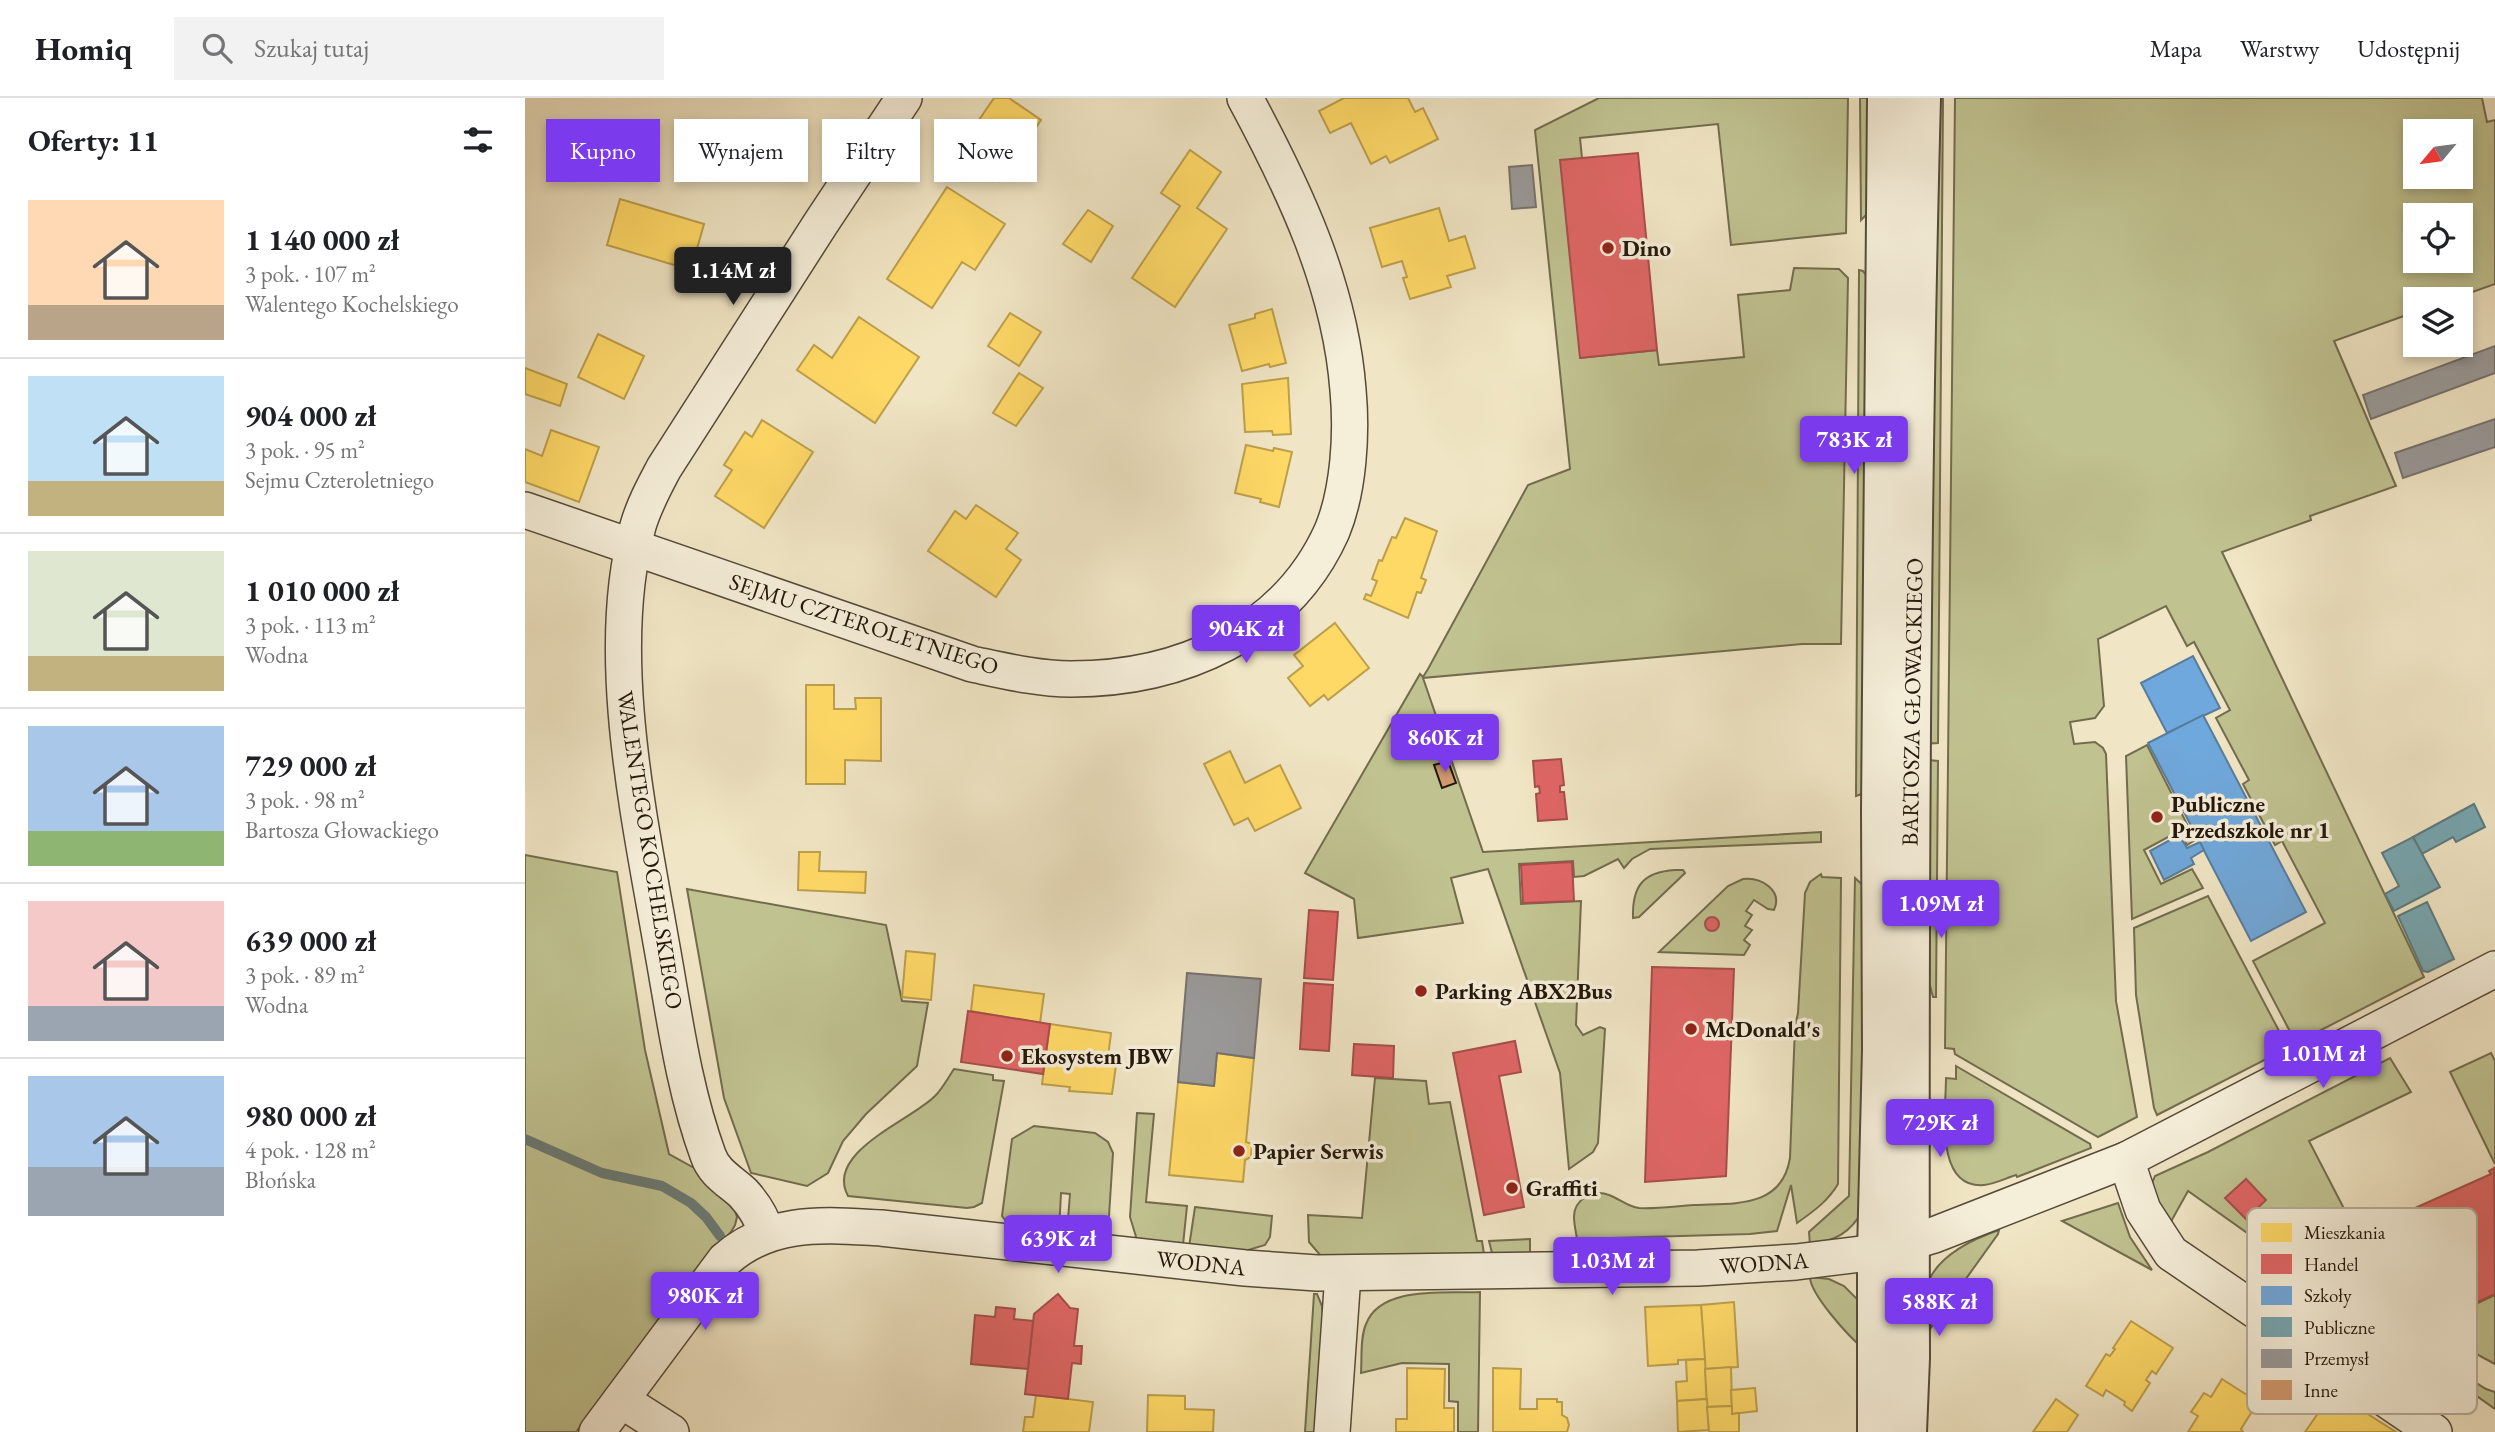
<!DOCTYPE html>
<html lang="pl">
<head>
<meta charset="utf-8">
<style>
	:root { --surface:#fff; --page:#f2f2f2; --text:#202124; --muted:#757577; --line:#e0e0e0; --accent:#7c3aed }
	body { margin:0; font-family:"EB Garamond",serif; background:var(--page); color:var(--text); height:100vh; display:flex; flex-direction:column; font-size:26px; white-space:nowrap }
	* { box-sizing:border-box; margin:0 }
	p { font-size:23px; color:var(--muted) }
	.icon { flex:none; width:38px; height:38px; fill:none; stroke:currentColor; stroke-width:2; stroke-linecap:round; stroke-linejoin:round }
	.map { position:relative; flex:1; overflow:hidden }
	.side { display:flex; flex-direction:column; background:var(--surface); width:525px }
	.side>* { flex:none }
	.top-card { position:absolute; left:21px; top:21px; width:665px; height:63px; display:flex; gap:14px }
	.needle { width:46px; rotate:241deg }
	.tools { position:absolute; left:1878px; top:21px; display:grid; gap:14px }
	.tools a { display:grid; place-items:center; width:70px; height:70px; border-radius:0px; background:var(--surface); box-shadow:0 4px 10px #0003; font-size:35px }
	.price { position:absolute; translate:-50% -60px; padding:0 16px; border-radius:7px; background:var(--accent); color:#fff; font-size:23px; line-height:46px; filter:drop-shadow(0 2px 4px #0008) }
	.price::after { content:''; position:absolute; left:50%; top:42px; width:21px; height:16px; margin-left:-10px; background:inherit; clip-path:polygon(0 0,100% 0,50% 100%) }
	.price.active { background:#222; color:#fff }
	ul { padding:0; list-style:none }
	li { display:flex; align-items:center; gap:21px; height:175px; padding:0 28px }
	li+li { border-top:2px solid var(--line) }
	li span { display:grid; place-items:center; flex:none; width:196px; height:140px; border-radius:0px; color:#555 }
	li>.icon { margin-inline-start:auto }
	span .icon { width:84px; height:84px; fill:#fffc; stroke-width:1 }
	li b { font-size:30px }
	h2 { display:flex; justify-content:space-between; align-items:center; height:84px; padding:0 28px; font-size:30px }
	.chip { padding:0 24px; border-radius:0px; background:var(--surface); box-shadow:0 4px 10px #0003; font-size:24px; line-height:63px }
	.chip.active { background:var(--accent); color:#fff }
	header { display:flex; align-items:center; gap:42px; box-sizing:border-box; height:98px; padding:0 35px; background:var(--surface); border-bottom:2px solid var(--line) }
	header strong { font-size:33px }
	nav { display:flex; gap:38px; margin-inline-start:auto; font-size:24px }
	.search { width:490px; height:63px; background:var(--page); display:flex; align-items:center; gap:18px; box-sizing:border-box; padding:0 24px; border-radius:0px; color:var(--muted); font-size:26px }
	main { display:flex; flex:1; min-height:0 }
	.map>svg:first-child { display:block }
	.green { fill:#c0c290; stroke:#726c4e; stroke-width:2; fill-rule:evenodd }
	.homes { fill:#ffd966; stroke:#bd9f4b; stroke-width:2 }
	.shops { fill:#e06666; stroke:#a74e4b; stroke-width:2 }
	.schools { fill:#6fa8dc; stroke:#587c9d; stroke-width:2 }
	.public { fill:#76a5af; stroke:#5d7a7e; stroke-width:2 }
	.industry { fill:#999; stroke:#76726e; stroke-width:2 }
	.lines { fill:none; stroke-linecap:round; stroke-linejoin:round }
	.stream { stroke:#6b7b74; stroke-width:10 }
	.building { fill:#d1996f; stroke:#23170b; stroke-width:2 }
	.minor-casing { stroke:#564a39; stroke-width:38 }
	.tertiary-casing { stroke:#564a39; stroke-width:42 }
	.minor { stroke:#f5eed9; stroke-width:35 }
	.tertiary { stroke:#f5eed9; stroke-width:38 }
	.poi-dot { fill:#8f2418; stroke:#f5eed9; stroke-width:2.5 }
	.labels { text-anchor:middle; stroke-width:7; stroke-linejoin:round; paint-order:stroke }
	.poi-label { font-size:23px; font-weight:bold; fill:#23170b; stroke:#f5eed9; text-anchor:start }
	.street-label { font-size:23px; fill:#23170b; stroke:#f5eed9 }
	.key { fill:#f5eed9; stroke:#b6ae9b; stroke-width:2 }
	.key-label { font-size:19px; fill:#23170b }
</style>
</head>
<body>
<header>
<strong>Homiq</strong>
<div class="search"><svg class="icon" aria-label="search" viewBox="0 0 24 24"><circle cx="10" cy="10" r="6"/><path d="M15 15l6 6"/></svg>Szukaj tutaj</div>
<nav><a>Mapa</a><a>Warstwy</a><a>Udostępnij</a></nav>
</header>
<main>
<section class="side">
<h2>Oferty: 11<svg class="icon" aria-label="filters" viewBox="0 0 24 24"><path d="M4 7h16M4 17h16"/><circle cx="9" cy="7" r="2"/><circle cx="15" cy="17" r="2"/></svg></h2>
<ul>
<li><span style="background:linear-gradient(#ffd9b3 75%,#b9a48a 0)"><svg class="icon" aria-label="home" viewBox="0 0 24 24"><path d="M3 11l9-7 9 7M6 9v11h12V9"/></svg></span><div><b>1 140 000 zł</b><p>3 pok. · 107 m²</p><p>Walentego Kochelskiego</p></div></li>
<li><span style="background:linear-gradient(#bfe0f5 75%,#c2b280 0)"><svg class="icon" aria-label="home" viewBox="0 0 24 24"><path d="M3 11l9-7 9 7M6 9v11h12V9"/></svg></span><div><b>904 000 zł</b><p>3 pok. · 95 m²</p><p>Sejmu Czteroletniego</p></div></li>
<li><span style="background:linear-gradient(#dfe7d0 75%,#c2b280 0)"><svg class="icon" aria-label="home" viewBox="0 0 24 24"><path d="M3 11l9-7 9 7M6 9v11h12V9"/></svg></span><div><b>1 010 000 zł</b><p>3 pok. · 113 m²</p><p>Wodna</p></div></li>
<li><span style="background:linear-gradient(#a9c7e8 75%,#8fb573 0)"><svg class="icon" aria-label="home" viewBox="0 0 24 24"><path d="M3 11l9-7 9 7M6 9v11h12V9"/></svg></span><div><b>729 000 zł</b><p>3 pok. · 98 m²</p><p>Bartosza Głowackiego</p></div></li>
<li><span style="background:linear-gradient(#f6c9c9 75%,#9aa5b1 0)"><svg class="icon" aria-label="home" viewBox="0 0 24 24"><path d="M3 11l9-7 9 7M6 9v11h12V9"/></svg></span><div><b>639 000 zł</b><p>3 pok. · 89 m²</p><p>Wodna</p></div></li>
<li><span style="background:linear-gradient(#a9c7e8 65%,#9aa5b1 0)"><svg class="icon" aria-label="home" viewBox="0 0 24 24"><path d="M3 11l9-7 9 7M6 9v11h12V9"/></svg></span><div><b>980 000 zł</b><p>4 pok. · 128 m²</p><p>Błońska</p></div></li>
</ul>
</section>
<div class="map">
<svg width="1970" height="1334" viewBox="0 0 1970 1334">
	<rect width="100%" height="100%" fill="#f0e5c4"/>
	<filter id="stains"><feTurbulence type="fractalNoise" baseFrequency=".00286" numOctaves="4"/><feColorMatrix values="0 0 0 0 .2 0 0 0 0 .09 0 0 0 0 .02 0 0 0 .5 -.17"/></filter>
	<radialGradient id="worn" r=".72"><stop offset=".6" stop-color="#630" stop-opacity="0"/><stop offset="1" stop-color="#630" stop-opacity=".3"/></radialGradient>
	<!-- green -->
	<g class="green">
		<path d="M1074,0H1323L1321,135L1206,147L1193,26L1055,40L1057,60L1055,260L1132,252L1134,267L1219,259L1213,197L1265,192L1269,170L1314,171L1323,180L1316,546H1277L898,580L958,754L1296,734V744L1125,751L1107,761L1099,770L1093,761L1059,778L1049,779L1048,763L994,766L996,806L1056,803L1051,927L1058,937L1075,929L1080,931L1073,1045L1068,1054L1044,1071L1035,975L963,771L926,780L938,825L833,840L829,801L780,775L895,576L898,579L903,571L1003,387L1045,371L1010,32Z"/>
		<path d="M1335,0H1350L1344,114L1336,122Z"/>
		<path d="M1405,0H1418L1413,645L1397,646Z"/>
		<path d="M1430,0H1957L1962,24L1970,22V186L1928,201H1890V214L1809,243L1871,388L1785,418L1786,422L1697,454L1899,879L1771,945L1728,863L1800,825L1757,743L1750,747L1718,686L1724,682L1691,620L1705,612L1669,544L1662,548L1641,508L1573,541L1579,608L1570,620L1545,624L1549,646L1570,644L1578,650L1581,656L1591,903L1612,1019L1573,1039L1430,956L1429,951L1420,950ZM1890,33H1936V79H1890ZM1936,117V163H1890V117Z"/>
		<path d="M1334,172L1338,173L1343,180L1339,695L1331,698Z"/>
		<path d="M1622,647L1670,742L1662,747L1654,733L1619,752L1636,786L1667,771L1678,790L1607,821L1601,658Z"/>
		<path d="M1403,662L1413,663L1411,899H1408L1400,869Z"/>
		<path d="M0,757L92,774L120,952L144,1056L171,1071L209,1110L212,1119L210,1127L206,1134L179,1163L51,1334H0Z"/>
		<path d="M1150,772H1158L1160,775L1114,819L1108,820C1107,788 1118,774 1150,772Z"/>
		<path d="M1296,776L1297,779L1316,780L1313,1086C1303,1103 1289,1113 1272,1125L1266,1087L1252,1133L1225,1136L1052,1141C1051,1134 1049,1126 1049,1119C1049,1101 1068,1091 1084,1097C1095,1101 1103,1109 1114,1110C1132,1111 1151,1108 1169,1107C1208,1105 1257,1111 1265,1060L1270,928L1273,915L1280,795L1285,784Z"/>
		<path d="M1330,780L1341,790L1338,1112C1325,1136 1310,1142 1285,1147L1284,1134L1324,1098Z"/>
		<path d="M1218,781C1236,779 1258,792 1249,812L1243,811L1229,802L1221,813L1227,817L1220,828L1227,832L1219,842L1225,847L1219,857L1134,854L1203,788Z"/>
		<path d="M162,791L361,827L377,903L403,905L392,968L341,1016L318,1043L303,1075L282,1088L226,1075L199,1000Z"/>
		<path d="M1683,798L1763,950L1632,1017L1629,1010L1611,897L1609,830Z"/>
		<path d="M1966,955L1970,963V1066L1925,974Z"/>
		<path d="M1865,960L1886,994L1784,1043L1828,1128L1879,1239L1961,1291L1970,1294V1311L1663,1093L1643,1129L1624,1093L1630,1078L1683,1054Z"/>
		<path d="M1431,968L1565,1046L1566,1050L1492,1079L1491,1077C1481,1080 1470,1086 1459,1087C1409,1091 1421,1011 1421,980L1431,981Z"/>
		<path d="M429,971L468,977V982L479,983L457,1105L449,1109L442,1110L323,1098C299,1054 387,1022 410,998C417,991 423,980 429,971Z"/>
		<path d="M850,980L901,983L904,1006L925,1004L952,1143H957L959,1156L796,1158L784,1144L783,1117L837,1120Z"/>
		<path d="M612,1015L629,1016L621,1104L662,1108L658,1147L612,1142L605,1119Z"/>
		<path d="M509,1028L570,1035L583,1044L588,1055L584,1118L571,1138L542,1134L545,1096L536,1095L534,1133L484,1127L477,1118L487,1041Z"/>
		<path d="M1593,1105L1605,1139L1627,1172L1537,1123Z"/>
		<path d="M670,1109L747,1118L745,1139L740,1147L720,1153L664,1149Z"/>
		<path d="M1474,1132L1473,1136L1400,1238C1400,1224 1397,1207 1400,1194C1407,1160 1445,1142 1474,1132Z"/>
		<path d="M1005,1141V1158L968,1159L964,1143Z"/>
		<path d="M1285,1179L1304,1181L1319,1188L1332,1201L1342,1219L1338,1250C1324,1239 1285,1196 1285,1179Z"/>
		<path d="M955,1194L953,1334H933V1304L924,1303V1266L877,1265L836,1275C837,1260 835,1240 841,1226C856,1187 920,1196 955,1194Z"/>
		<path d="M789,1196H792L797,1208L798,1219L790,1334H780Z"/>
		<path d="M1970,1197V1266L1942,1251L1914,1230L1913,1224Z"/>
	</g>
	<!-- homes -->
	<g class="homes">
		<path d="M469,0H484L516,22L506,37L509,41L491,68L486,65L474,83L432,54Z"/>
		<path d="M819,0H883L890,14L898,10L913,41L865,65L861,58L846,66L826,25L805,35L794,13Z"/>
		<path d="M665,52L696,74L672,110L702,131L650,209L607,180L655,108L636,95Z"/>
		<path d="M422,89L480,126L450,172L437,164L407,210L362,181Z"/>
		<path d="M95,101L179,126L166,172L82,147Z"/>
		<path d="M914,110L924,143L940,138L950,170L922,178L926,189L885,201L878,180L882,179L877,163L857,169L845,130Z"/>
		<path d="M563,112L588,128L566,164L538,146Z"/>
		<path d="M747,211L761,265L745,269L744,266L717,273L704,227L730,220V216Z"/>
		<path d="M485,215L516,234L494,268L463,248Z"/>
		<path d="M334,219L394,259L350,325L272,272L289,247L307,260Z"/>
		<path d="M73,236L119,258L99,301L53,279Z"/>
		<path d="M0,270L42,286L35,308L0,296Z"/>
		<path d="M494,275L518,290L491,328L468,315Z"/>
		<path d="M763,280L766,336L748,337L747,333L720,334L717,286Z"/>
		<path d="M237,322L288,354L239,430L190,398L207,372L199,367L220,334L227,339Z"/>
		<path d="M26,332L74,349L54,404L0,384V351L17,358Z"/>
		<path d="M721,347L748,353L749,350L767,354L754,409L735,404L736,401L710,395Z"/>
		<path d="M451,407L493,435L481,451L496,462L471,499L403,453L430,413L441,421Z"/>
		<path d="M880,420L912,433L896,480L901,482L896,495L892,494L883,520L839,501L841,496L846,498L852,483L847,481L854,462L857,463L867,439L871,440Z"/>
		<path d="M810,525L844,570L803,602L799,597L785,608L763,580L778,568L769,557Z"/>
		<path d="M281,587H309V611H331L330,600H356V663L320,662V686H281Z"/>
		<path d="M705,653L720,685L755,667L776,710L730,733L723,720L709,727L679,666Z"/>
		<path d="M274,754H295L294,773L341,774L340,795L273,792Z"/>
		<path d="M381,853L410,856L406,902L377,899Z"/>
		<path d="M449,887L519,896L515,925L446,913Z"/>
		<path d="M525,926L586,935L583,959L592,960L587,996L544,993L545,989L517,986Z"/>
		<path d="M692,955L729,960L721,1044L727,1046L726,1059L720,1062L718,1084L644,1077L653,984L689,988Z"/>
		<path d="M1209,1204L1213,1269L1180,1271L1176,1207Z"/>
		<path d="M1176,1207L1180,1261L1153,1262V1266L1123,1268L1120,1209Z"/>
		<path d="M1606,1223L1648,1250L1631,1276L1627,1273L1621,1282L1625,1285L1607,1313L1599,1307L1600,1304L1581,1292L1578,1298L1561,1288L1581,1256L1585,1258L1590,1251L1588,1250Z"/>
		<path d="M1180,1261L1182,1301L1152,1303L1151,1284L1162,1283L1161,1262Z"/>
		<path d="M1206,1269L1207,1308L1182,1309L1180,1271Z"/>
		<path d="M882,1270L920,1271L919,1310H929V1334H871V1321H882Z"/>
		<path d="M968,1270L996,1271L995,1311H1012V1301H1032V1304H1037V1317L1042,1320L1044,1327L1042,1334H968Z"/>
		<path d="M1697,1281L1733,1304L1716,1331L1718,1334H1663L1673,1318L1666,1314L1679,1295L1686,1299Z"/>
		<path d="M1230,1290L1232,1313L1207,1316L1206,1292Z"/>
		<path d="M1808,1294L1871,1334H1780Z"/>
		<path d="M511,1297L568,1304L564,1334H498L500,1319H508Z"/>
		<path d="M623,1297L660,1298V1311L689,1312L688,1334H622Z"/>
		<path d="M1182,1301L1184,1332L1153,1334L1152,1303Z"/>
		<path d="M1531,1301L1553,1317L1542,1334H1508Z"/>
		<path d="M1207,1308V1316L1214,1315V1334H1184L1182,1309Z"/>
	</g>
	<!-- shops -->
	<g class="shops">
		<path d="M1113,55L1132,252L1055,260L1035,62Z"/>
		<path d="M1036,661L1039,687L1035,688V694H1039L1042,721L1013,723L1011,696L1015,695L1014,688L1010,689L1008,663Z"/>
		<path d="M1047,764L1049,803L998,805L996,767Z"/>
		<path d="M784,812L813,814L808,882L779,880Z"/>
		<circle cx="1187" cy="826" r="7"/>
		<path d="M1127,869L1209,871L1201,1078L1120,1084Z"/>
		<path d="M779,885L808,887L804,953L775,951Z"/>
		<path d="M443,913L525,926L518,976L436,964Z"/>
		<path d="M990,943L996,974L974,978L999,1109L959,1117L928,955Z"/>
		<path d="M829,946L869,948L868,980L827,977Z"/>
		<path d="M1969,1070L1970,1196L1879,1238L1832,1136L1966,1076L1964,1073Z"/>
		<path d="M1721,1081L1741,1102L1721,1121L1700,1100Z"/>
		<path d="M533,1196L545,1210L553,1211L549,1248H557L556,1266L547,1265L543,1301L500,1296L509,1216Z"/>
		<path d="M471,1209L490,1211L489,1221L508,1223L503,1271L446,1266L450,1217L470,1219Z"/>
	</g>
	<!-- schools -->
	<g class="schools">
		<path d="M1668,558L1695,610L1642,635L1616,585Z"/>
		<path d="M1678,617L1781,814L1726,843L1623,645Z"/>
		<path d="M1654,737L1662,750L1675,744L1679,752L1666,760L1669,766L1639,782L1625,753Z"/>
	</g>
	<!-- public -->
	<g class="public">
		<path d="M1949,706L1960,729L1931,744L1928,739L1897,756L1888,739Z"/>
		<path d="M1888,739L1915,789L1869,813L1860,796L1874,788L1857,755Z"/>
		<path d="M1902,804L1929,861L1903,874L1898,873L1873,818Z"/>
	</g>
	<!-- industry -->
	<g class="industry">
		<path d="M1007,67L1011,109L987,111L984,69Z"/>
		<path d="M1970,248V275L1846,321L1838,297Z"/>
		<path d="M1970,321V349L1878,380L1870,355Z"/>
		<path d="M662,875L736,881L729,960L692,955L689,988L653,984Z"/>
	</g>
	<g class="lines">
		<!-- stream -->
		<path class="stream" d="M0,1041L77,1075L137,1088L166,1105L181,1119L195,1138"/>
	</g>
	<!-- building -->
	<path class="building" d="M923,663L931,685L917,690L909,667Z"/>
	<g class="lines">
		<!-- minor casing -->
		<g class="minor-casing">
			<g id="minor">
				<path d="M0,412L447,566C480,573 513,581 546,581C654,581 761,536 807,433C824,392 827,335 823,292C815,187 769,91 720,0"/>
				<path d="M1601,1062L1618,1112L1646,1155L1909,1334"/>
				<path d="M242,1136C237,1120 230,1108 218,1095C205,1083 189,1075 183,1057C158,989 149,915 136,844C114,718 78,553 113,428C119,407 129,389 139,370L296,125L379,0"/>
				<path d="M96,1302L146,1334"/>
				<path d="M72,1334L200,1162C246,1121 299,1127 356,1130L720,1170L792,1175L1173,1170L1271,1164L1352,1154L1409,1137L1601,1062L1970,871"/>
				<path d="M807,1334L818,1176"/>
			</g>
		</g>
		<!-- tertiary casing -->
		<g class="tertiary-casing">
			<g id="tertiary">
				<path d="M1352,1334V1154L1357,952L1356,713L1362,0"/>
				<path d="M1382,1334L1385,1260C1384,840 1385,420 1396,0"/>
			</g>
		</g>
		<!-- minor -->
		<use href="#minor" class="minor"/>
		<!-- tertiary -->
		<use href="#tertiary" class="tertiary"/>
	</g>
	<!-- markers -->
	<g class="poi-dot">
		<circle cx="1083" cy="150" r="7"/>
		<circle cx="1632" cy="719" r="7"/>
		<circle cx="896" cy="893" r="7"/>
		<circle cx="1166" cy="931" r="7"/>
		<circle cx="482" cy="958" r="7"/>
		<circle cx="714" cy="1053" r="7"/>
		<circle cx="987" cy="1090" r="7"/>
	</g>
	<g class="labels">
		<!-- poi labels -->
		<g class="poi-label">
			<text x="1097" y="158">Dino</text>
			<text x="1646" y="714">Publiczne<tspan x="1646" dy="26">Przedszkole nr 1</tspan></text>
			<text x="910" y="901">Parking ABX2Bus</text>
			<text x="1180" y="939">McDonald's</text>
			<text x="496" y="966">Ekosystem JBW</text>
			<text x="728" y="1061">Papier Serwis</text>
			<text x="1001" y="1098">Graffiti</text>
		</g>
		<!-- street labels -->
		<g class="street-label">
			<text transform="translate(339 526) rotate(18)" y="8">SEJMU CZTEROLETNIEGO</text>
			<text transform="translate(1387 604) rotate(-89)" y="8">BARTOSZA GŁOWACKIEGO</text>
			<text transform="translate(125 752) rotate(81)" y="8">WALENTEGO KOCHELSKIEGO</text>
			<text transform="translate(676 1165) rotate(6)" y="8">WODNA</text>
			<text transform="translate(1239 1165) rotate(-4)" y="8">WODNA</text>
		</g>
	</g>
	<!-- legend -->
	<rect x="1722" y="1110" width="230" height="206" rx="10" class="key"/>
	<rect x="1736" y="1125" width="31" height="19" fill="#ffd966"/>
	<rect x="1736" y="1156" width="31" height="20" fill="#e06666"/>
	<rect x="1736" y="1188" width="31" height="19" fill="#6fa8dc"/>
	<rect x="1736" y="1219" width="31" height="20" fill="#76a5af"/>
	<rect x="1736" y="1251" width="31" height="19" fill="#999"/>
	<rect x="1736" y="1282" width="31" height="20" fill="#d1996f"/>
	<g class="key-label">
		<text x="1779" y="1141">Mieszkania</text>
		<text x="1779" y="1173">Handel</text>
		<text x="1779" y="1204">Szkoły</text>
		<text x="1779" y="1236">Publiczne</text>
		<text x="1779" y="1267">Przemysł</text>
		<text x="1779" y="1299">Inne</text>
	</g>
	<rect width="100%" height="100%" filter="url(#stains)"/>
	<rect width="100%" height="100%" fill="url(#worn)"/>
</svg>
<div class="tools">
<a><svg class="needle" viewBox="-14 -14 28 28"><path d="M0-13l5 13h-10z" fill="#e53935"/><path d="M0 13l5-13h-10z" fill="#757577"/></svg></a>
<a><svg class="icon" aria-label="locate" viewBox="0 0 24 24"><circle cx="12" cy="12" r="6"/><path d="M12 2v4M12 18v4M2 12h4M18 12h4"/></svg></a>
<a><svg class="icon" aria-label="layers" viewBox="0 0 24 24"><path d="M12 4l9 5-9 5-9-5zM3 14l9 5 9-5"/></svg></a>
</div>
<b class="price active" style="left:208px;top:209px">1.14M zł</b>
<b class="price" style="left:1329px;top:378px">783K zł</b>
<b class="price" style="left:721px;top:567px">904K zł</b>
<b class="price" style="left:920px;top:676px">860K zł</b>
<b class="price" style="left:1416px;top:842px">1.09M zł</b>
<b class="price" style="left:1798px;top:992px">1.01M zł</b>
<b class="price" style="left:1415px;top:1061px">729K zł</b>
<b class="price" style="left:533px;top:1177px">639K zł</b>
<b class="price" style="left:1087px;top:1199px">1.03M zł</b>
<b class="price" style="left:180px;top:1234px">980K zł</b>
<b class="price" style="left:1414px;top:1240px">588K zł</b>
<div class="top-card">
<a class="chip active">Kupno</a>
<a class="chip">Wynajem</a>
<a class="chip">Filtry</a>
<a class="chip">Nowe</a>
</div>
</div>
</main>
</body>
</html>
